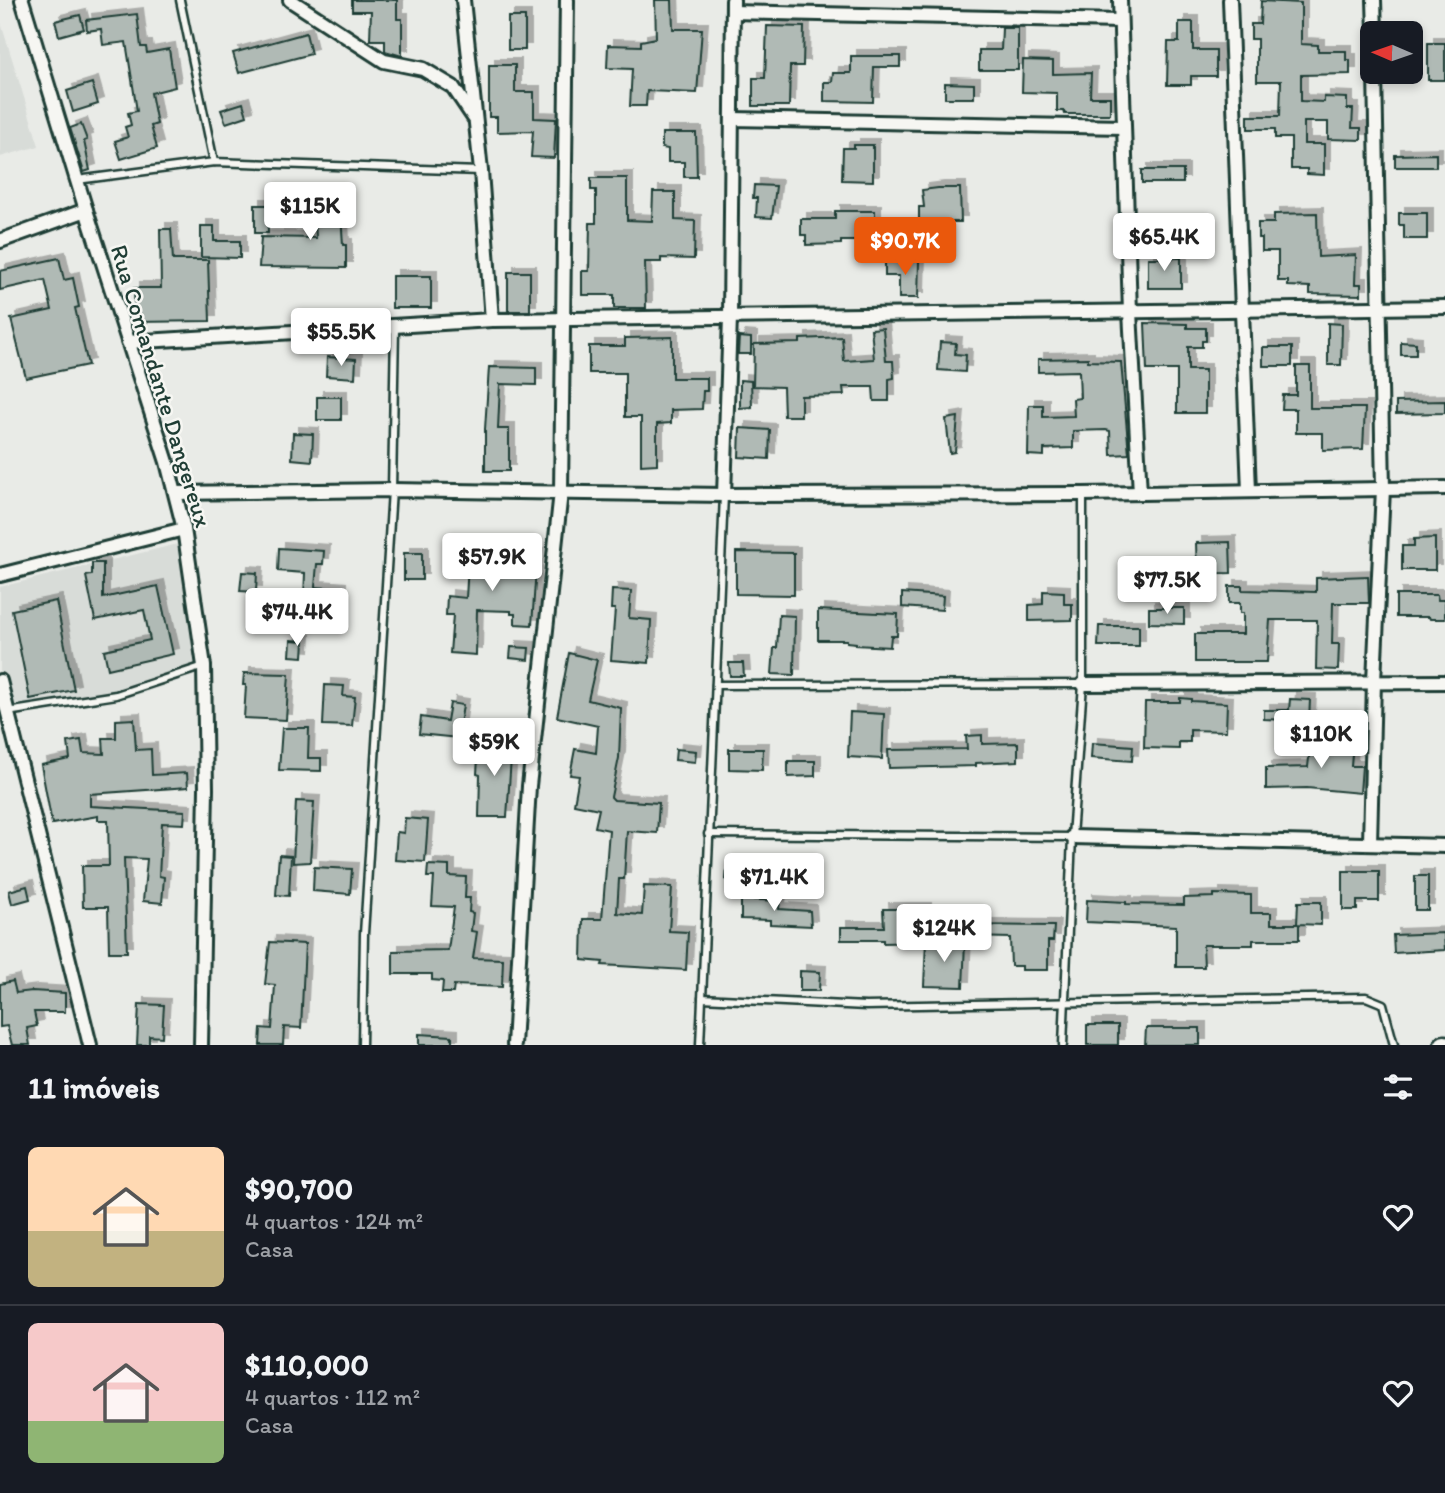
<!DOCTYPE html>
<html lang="pt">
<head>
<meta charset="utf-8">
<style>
	:root { --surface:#171b24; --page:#20242c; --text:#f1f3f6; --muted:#9ea1a6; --line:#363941; --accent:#ea580c }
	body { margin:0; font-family:Itim,sans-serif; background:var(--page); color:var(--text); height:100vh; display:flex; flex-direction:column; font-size:26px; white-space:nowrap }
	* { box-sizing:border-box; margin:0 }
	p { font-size:23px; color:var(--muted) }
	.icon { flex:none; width:38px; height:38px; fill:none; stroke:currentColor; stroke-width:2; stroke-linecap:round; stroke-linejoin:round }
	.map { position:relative; height:1045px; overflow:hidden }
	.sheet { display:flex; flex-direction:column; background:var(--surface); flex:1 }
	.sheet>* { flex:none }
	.needle { width:46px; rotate:272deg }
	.controls { position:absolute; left:1360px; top:21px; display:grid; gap:14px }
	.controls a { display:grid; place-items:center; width:63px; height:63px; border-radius:10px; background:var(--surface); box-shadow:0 4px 10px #0003; font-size:35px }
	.price { position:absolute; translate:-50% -60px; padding:0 16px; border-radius:7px; background:#fff; color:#222; font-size:23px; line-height:46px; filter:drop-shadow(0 2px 4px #0008) }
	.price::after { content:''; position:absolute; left:50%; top:42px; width:21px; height:16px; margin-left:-10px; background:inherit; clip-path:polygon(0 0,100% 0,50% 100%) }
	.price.current { background:var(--accent); color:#fff }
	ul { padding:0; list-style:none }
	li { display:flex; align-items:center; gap:21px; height:175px; padding:0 28px }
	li+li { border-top:2px solid var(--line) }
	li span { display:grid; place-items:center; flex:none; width:196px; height:140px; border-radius:10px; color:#555 }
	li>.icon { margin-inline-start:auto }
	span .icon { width:84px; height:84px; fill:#fffc; stroke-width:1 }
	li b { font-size:30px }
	h2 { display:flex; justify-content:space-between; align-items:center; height:84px; padding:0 28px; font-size:30px }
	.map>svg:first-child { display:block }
	.built { fill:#d8dcd8 }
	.building { fill:#b0bab5; stroke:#1f3d34; stroke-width:2; filter:url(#shadow) }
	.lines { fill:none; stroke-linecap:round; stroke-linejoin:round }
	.lane-casing { stroke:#1f3d34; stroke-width:11 }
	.street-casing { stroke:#1f3d34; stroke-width:18 }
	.secondary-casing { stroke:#1f3d34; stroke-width:23 }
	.lane { stroke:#f6f6f2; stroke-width:6 }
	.street { stroke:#f6f6f2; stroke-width:12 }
	.secondary { stroke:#f6f6f2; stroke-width:18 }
	.labels { text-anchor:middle; stroke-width:5; stroke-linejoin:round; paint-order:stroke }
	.street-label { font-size:24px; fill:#1f3d34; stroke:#f6f6f2 }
</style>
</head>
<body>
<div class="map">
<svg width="1445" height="1045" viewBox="0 0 1445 1045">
	<defs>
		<filter id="shadow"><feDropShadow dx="6" dy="-6" stdDeviation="0" flood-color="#0004"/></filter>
	</defs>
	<rect width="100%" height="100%" fill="#e9ebe7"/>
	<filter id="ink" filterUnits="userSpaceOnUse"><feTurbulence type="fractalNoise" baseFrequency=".0143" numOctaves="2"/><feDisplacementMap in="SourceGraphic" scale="14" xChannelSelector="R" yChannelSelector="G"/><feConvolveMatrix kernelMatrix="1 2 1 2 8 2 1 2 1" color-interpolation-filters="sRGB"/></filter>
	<g filter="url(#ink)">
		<!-- built -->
		<g class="built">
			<path d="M0,20L39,146L0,157Z"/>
			<path d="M186,542L204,666L116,695L7,712L0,681V587Z"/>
		</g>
		<!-- building -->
		<g class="building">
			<path d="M352,0H397V19H402V56L385,51V40H370L371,11H352Z"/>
			<path d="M655,0H672L673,29H702L697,93L647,91L646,106H630L632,69L607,68L608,45L641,46V41L656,38Z"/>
			<path d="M1261,1L1301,3V44L1318,45V51H1346V60H1350V74L1301,75V101L1324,102V97L1347,98V109H1353L1352,128H1361V140L1328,139V122H1304V144H1324V175L1307,174V169H1291V138H1275V129H1248V116H1280L1281,81H1257V39H1251V24H1260Z"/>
			<path d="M137,14L141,47H146L147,53L169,49L175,87L151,93L157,124L151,126L157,148L121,159L115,141L128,137L125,127L131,125L128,113L137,111L126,42L103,45L101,29L87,31L86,20Z"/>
			<path d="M80,15L84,29L59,36L55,21Z"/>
			<rect x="508" y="17" width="17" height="33"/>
			<path d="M1179,22H1193V50H1216V76H1191V85H1167L1168,42H1179Z"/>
			<path d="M767,26L804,27L803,66H790L789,106H753V78H765Z"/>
			<path d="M1002,28H1018V70H979V50H1001Z"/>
			<path d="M306,33L311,54L239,73L233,53Z"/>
			<rect x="1428" y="43" width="17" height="37"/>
			<path d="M851,56H900V67H874L873,102L824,101V82H832L833,73H851Z"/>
			<path d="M1023,60L1053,61V74L1091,73L1090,97H1110V114H1065L1064,111H1057V93L1022,92Z"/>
			<path d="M489,65H515V92H534V118L556,119L554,158L531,157L533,131L497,132V117H489Z"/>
			<path d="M92,83L98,104L73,112L67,91Z"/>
			<path d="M945,83L974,84V98H945Z"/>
			<path d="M243,103L247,116L226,123L221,110Z"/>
			<path d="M81,124L87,140L84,141L90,170L84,172L70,128Z"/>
			<path d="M662,133H696L697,177H684V162H668V149L662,148Z"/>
			<path d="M854,145H873V181L842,180L843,148H854Z"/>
			<path d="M1436,154V167H1395V155Z"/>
			<rect x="1142" y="170" width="41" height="13"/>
			<path d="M591,178H627V220L652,221L653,192H675V220L695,221L694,259L661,258V262H645L646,308H614V295H582V271H589L590,223H596V190H591Z"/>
			<path d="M754,185L776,186L772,218L756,217L757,198H753Z"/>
			<path d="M938,188H960L961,222H919V207H924L922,190Z"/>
			<path d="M340,197L343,245H346V268L259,267L261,237L316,238L314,198Z"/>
			<path d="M255,205H267L268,233H255Z"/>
			<path d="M835,211H875V241H841V244L806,245V235H801V219H835Z"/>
			<path d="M1317,213L1318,257L1356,255L1355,284H1361V295L1310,294V287L1288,286V281H1278V251H1262V238H1258V223H1274V214Z"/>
			<path d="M1399,213H1427V239H1404V225H1399Z"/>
			<path d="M201,226H214V241H240V258L201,257Z"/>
			<path d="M160,229H171L173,260H208L210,321L135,322L134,288H161Z"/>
			<path d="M59,258L64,280L73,278L79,307L75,308L88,365L26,378L11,319L52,310L45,280L0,290V271Z"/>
			<rect x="1148" y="258" width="33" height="30"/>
			<path d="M885,260L919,261L918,298H899V276H885Z"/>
			<rect x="508" y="272" width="22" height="39"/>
			<rect x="392" y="276" width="39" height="32"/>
			<path d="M1145,323L1187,324V328H1206V341H1202V347H1188V370H1205V413H1177V370H1147Z"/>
			<path d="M1328,323L1342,324L1341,365H1328Z"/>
			<path d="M883,328L886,361H893L894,378L889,379V401H874L873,387H843L844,395L801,396V416H784L783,387L753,386L754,344L800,343V339L842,337L844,361L874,359L871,329Z"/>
			<path d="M672,337V378H707V391H703L702,409L671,410V423L657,424V464L641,465V417H625V373H589V346H625V338Z"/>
			<path d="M739,337L751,338V354H738Z"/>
			<path d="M940,342L956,343L955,354L966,355L965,372L938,370Z"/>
			<path d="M1401,342L1416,343V355H1401Z"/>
			<rect x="1263" y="347" width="29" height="19"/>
			<path d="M327,357L356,359L355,378L326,376Z"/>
			<path d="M1088,358V361L1121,362L1129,454L1111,455L1110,431L1106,430L1073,431V448L1044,449V456L1028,455L1029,405H1043V417L1074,416L1073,399L1080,398L1079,371L1038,372V359Z"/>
			<path d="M1296,366H1310V408H1365L1363,449L1323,450V433H1296V409H1282L1283,395H1296Z"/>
			<path d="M489,367L536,368V385L500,384L498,429H509V471H485V429Z"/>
			<path d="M740,380L751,381L752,407L740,408Z"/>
			<rect x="317" y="397" width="24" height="23"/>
			<path d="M1445,401V413L1396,414V402Z"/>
			<path d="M958,417L955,452L950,453L946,419Z"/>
			<path d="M740,428L770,430L769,459L739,457Z"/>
			<path d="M293,433L313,434L312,461L292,459Z"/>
			<path d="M1435,538V570H1402V546H1414V539Z"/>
			<path d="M1230,542L1231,573L1197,574L1196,543Z"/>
			<path d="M279,548L324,551L323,564H317L315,587L340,589V600L304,598L305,573L278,571Z"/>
			<path d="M458,549L537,554L532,625L515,624V614H511V611L477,610L476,655L450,653L453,615H446L447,596L466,598L468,564H458Z"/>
			<path d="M736,552L794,553V595L736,594Z"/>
			<rect x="404" y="553" width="18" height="27"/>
			<path d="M92,563H103V598L158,586L173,654L108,669L104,650L150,640L144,610L95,620L86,576L92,575Z"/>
			<path d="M242,572L257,573L256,592L240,591Z"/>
			<path d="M1368,576L1369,603H1333L1332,644H1339L1338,670L1316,669L1317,620H1270L1267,662H1195V634H1243V613H1240V603H1229V586H1242V590L1316,592V578Z"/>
			<path d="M612,590L631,591L629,618L651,620L649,663L611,660L615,609H611Z"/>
			<path d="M1043,591L1064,592V604H1072V620L1029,621V605L1043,604Z"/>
			<path d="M902,593L943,596L942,610L902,607Z"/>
			<path d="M1396,595H1437L1438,600H1445V619H1430L1429,617H1396Z"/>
			<path d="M292,598H305L304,617L291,616Z"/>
			<path d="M56,601L74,690L30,699L12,610Z"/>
			<path d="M1149,608H1184V624L1149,623Z"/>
			<path d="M818,610L898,614L897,636H891L890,647L856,645V643L847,642V640H818Z"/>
			<path d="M779,615L795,616L794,675L772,674L774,648H777Z"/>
			<path d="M1099,626H1139V646H1098Z"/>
			<path d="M291,640L304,641L303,657L290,656Z"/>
			<path d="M511,647L529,648L528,660L510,658Z"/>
			<path d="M569,653L597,660L588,700L621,708L619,758L611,797L614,800L659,803L657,833L627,831L624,879H619L617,913L642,915L644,886L672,887L669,931L688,932L686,970L602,965L603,962L582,960L583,919H602L609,830L595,827L599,809L574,804L579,776L570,775L575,749L596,753L598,726L557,717Z"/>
			<path d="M729,663H743L744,676H730Z"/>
			<path d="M244,673L289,674L286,720L244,718L246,685H243Z"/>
			<path d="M325,685L344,686L343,696L355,697L352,726L323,725Z"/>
			<path d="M1180,698L1191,699V701L1227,703L1226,731L1190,730V742H1179V749L1144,748L1145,702H1180Z"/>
			<path d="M1290,699L1310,700L1309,721L1264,719V710H1289Z"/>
			<path d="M450,703L463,705L458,738L419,734L421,717L447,721Z"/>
			<path d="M850,712L884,714L882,759L848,757Z"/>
			<path d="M134,719L136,750L151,749L152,775L187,773L188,787L90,794V806L185,811L184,824L162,823L159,876L164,877L162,903L143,901L147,859L124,858L127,952H109L108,907H83L82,866H109L108,820H98V816L52,824L41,765L70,759L68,742L81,740L83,753L104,754L103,738H116V720Z"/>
			<path d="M282,728H309L308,758H321V771L279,770Z"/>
			<path d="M982,735V744L1018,743V761L976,763V766L889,768L888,750L967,749L966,736Z"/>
			<path d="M1311,740L1353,742L1351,766H1362L1360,793L1307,788L1266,789V768L1308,767Z"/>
			<path d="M479,741L512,743L507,817H479L480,775L477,774Z"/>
			<path d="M1092,743L1133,746L1132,761L1091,758Z"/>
			<path d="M676,749L696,751L695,762L675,760Z"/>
			<path d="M729,749H763L762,770L729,769Z"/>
			<path d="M788,761H815V776L788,777Z"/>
			<path d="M296,801L314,802L310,862L293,863Z"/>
			<path d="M405,818L428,820L425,862L395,860L397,832L404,833Z"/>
			<path d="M279,855L291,856L289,896L276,895Z"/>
			<path d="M428,865L449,866V876L466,877L465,898H470L469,912L473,913L471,931L477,932L473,958L503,959L502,987L454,985L453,993H442L443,981L432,980V974H393V951L448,950L454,907L432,906L434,877H427Z"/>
			<path d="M314,867L352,869L350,894L313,891Z"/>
			<path d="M727,869H744V880H726Z"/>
			<path d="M1343,871H1379V901H1357V910H1343Z"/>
			<rect x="1415" y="876" width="13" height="34"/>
			<path d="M27,886L30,899L12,904L9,891Z"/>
			<path d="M1214,894L1251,895V913H1271V924H1297L1298,902H1321V925L1299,924V940H1253V945H1203L1204,967H1176V926L1086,922L1087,900L1126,902V904L1184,905V898L1214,897Z"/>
			<path d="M741,899L780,901L779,909L810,911L811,926L770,924V920L741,919Z"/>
			<path d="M883,909H925V942L883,943V940H841V927H884Z"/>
			<path d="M969,925L1054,926L1053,941H1048V970H1022V966H1011L1010,938L969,937Z"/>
			<path d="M1444,933L1445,950L1394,953L1393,935Z"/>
			<path d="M926,941L965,943L963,987L924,986Z"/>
			<path d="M270,942L305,944L301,1028L284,1027L283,1045H260L261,1028L272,1029L275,985L265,984Z"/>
			<path d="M800,971L820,972L819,991H800Z"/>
			<path d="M13,981L16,993L32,991L65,993V1012H34L37,1026L27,1028L30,1045H12L7,1026L0,1027V984Z"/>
			<path d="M139,1004L164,1005L162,1037L149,1036V1045H137Z"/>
			<rect x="1087" y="1025" width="31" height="20"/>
			<path d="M1146,1028H1200V1045H1145Z"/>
			<path d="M419,1034L452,1036V1045H419Z"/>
		</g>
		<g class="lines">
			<!-- lane casing -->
			<g class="lane-casing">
				<g id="lane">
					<path d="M180,0L214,162"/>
					<path d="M77,180L214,162L480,171"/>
					<path d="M716,685L1083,684"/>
					<path d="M7,712L116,695L204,666"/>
					<path d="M708,834L1072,837"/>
					<path d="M702,998L866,1006L1366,997L1383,1004L1394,1045"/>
					<path d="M362,1045L364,934L392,490L395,327"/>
					<path d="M700,1045L724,495"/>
					<path d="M1063,1045L1072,837L1083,684V494"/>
				</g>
			</g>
			<!-- street casing -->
			<g class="street-casing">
				<g id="street">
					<path d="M22,0L86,210L167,462L184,529L204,666L206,789L201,1045"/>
					<path d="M290,0L384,61L423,69L453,87L474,118"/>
					<path d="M463,0L481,171L492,320"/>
					<path d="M1120,0L1130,312L1140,493"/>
					<path d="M1230,0L1249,491"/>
					<path d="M1374,0L1375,33"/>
					<path d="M733,12L1120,21"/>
					<path d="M732,119L1124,127"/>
					<path d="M0,241L86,210"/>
					<path d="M128,342L492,320L1445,307"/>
					<path d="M176,493L392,490L724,495L1083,494L1445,488"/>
					<path d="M724,495L730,317L733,0"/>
					<path d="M0,575L184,529"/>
					<path d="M0,681L90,1045"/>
					<path d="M1083,684L1445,682"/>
					<path d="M1072,837L1445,846"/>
					<path d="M1370,843L1374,681L1383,489L1375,72"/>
					<path d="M514,1045L529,786L561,492L567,0"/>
				</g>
			</g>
			<!-- secondary casing -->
			<g class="secondary-casing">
				<path id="secondary" d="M1444,1045H1445"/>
			</g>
			<!-- lane -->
			<use href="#lane" class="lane"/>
			<!-- street -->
			<use href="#street" class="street"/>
			<!-- secondary -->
			<use href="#secondary" class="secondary"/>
		</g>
	</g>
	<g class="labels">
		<!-- street labels -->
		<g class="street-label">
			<text transform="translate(161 386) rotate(73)" y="8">Rua Comandante Dangereux</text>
		</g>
	</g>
</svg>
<div class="controls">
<a><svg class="needle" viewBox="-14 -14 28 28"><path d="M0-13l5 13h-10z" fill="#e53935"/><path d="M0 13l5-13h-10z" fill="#9ea1a6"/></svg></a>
</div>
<b class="price" style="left:310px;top:242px">$115K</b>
<b class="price" style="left:1164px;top:273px">$65.4K</b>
<b class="price current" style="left:905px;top:277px">$90.7K</b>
<b class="price" style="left:341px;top:368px">$55.5K</b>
<b class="price" style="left:492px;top:593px">$57.9K</b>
<b class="price" style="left:1167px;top:616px">$77.5K</b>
<b class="price" style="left:297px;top:648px">$74.4K</b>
<b class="price" style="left:1321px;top:770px">$110K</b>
<b class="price" style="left:494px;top:778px">$59K</b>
<b class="price" style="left:774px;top:913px">$71.4K</b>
<b class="price" style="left:944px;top:964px">$124K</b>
</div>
<section class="sheet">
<h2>11 imóveis<svg class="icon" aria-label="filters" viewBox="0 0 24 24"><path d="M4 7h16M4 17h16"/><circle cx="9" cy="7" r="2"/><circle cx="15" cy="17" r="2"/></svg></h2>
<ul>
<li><span style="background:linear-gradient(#ffd9b3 60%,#c2b280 0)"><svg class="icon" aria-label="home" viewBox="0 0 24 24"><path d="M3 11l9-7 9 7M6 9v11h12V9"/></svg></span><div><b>$90,700</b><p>4 quartos · 124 m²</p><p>Casa</p></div><svg class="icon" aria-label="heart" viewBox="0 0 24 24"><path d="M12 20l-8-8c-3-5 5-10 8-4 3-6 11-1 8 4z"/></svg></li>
<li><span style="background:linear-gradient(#f6c9c9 70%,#8fb573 0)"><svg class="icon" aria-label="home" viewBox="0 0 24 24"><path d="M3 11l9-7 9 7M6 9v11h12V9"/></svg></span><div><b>$110,000</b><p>4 quartos · 112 m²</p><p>Casa</p></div><svg class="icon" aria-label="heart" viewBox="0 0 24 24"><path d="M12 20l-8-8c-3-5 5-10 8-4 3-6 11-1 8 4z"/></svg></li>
</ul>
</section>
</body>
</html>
